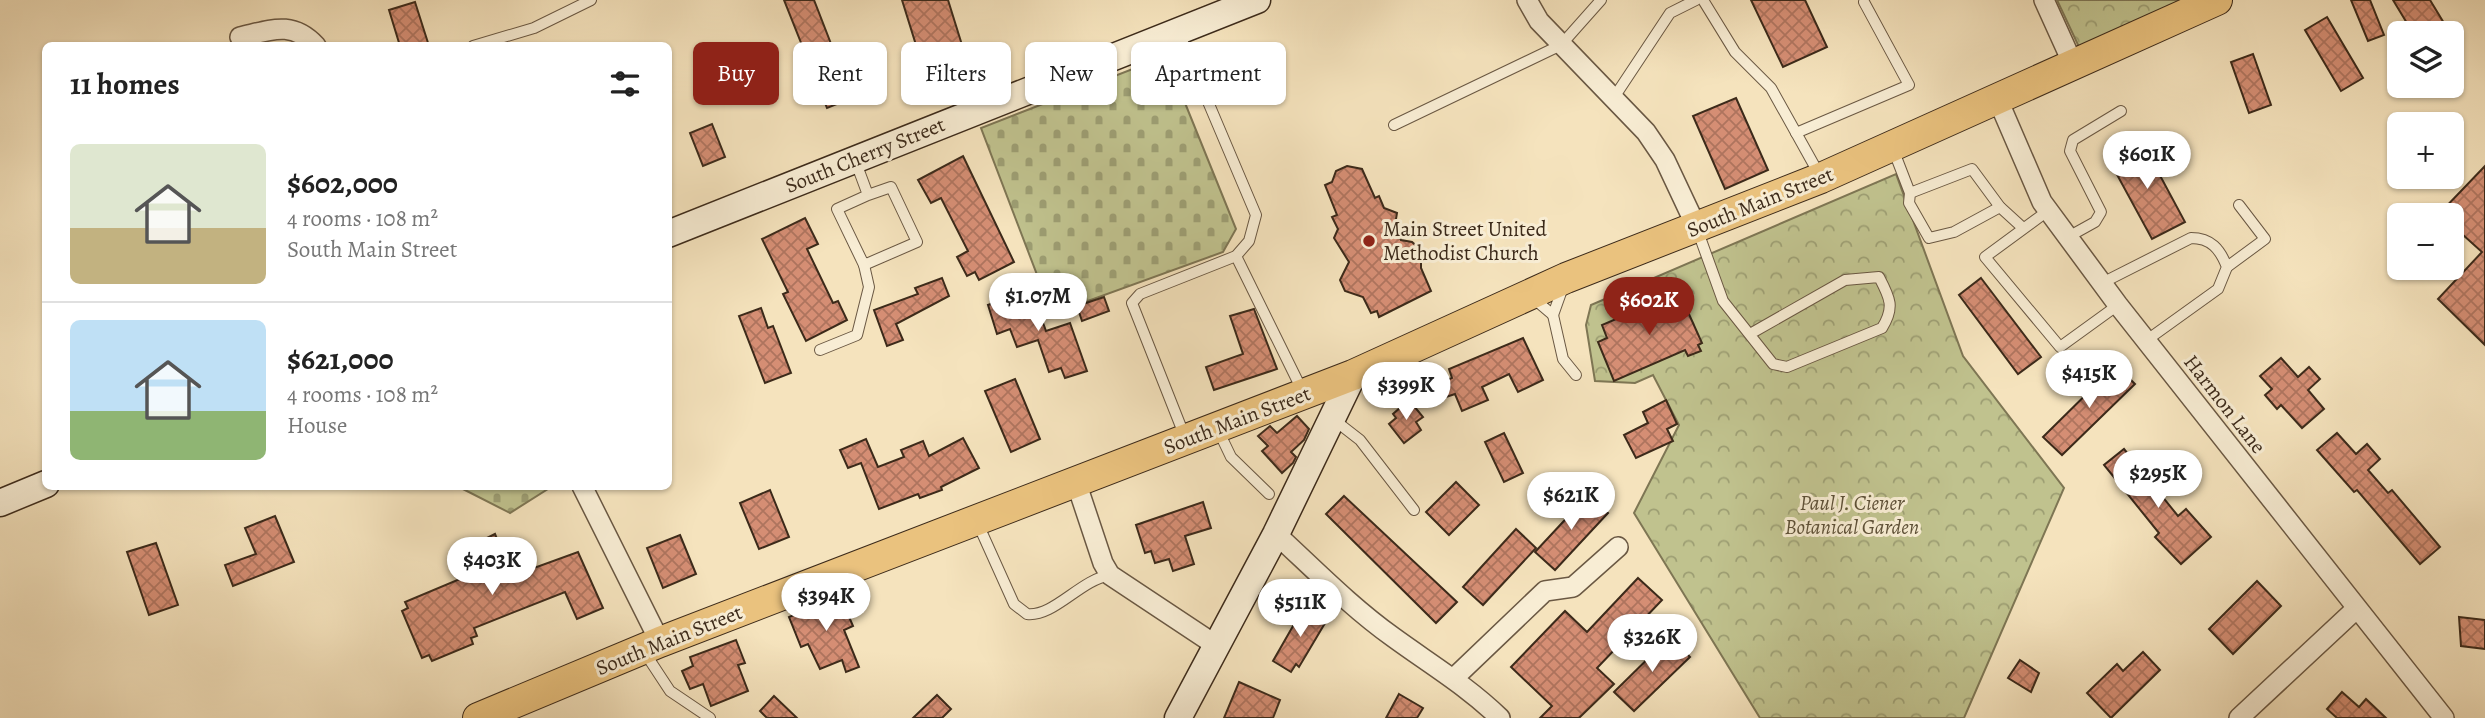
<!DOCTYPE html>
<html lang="en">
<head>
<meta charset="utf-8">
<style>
	:root { --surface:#fff; --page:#f2f2f2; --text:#222; --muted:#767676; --line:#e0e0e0; --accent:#8f2418 }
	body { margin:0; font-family:Alegreya,serif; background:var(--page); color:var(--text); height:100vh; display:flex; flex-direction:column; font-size:26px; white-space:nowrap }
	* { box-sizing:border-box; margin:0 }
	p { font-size:23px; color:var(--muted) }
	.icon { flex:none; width:38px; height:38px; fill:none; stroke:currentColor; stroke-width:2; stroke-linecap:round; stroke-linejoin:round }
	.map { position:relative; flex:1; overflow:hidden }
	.drawer { position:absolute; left:42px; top:42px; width:630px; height:448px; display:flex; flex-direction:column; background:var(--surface); border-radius:10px; box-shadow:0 2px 5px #0004 }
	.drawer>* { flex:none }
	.hud { position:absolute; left:693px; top:42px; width:665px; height:63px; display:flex; gap:14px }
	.tools { position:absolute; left:2387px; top:21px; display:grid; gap:14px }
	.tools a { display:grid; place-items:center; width:77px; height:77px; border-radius:10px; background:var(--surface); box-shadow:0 2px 5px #0004; font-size:35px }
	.price { position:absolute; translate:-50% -60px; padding:0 16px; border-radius:24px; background:#fff; color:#222; font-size:23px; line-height:46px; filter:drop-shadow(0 2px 4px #0008) }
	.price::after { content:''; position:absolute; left:50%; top:42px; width:21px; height:16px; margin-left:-10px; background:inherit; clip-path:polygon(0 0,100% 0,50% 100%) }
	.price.active { background:var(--accent); color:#fff }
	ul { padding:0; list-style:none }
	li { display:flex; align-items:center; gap:21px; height:175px; padding:0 28px }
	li+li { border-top:2px solid var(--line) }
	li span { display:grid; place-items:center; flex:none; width:196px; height:140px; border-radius:10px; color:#555 }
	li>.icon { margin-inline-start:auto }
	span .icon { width:84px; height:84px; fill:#fffc; stroke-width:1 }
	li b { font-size:30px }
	h2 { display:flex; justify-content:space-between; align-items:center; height:84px; padding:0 28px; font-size:30px }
	.pill { padding:0 24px; border-radius:10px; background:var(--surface); box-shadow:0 2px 5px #0004; font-size:24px; line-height:63px }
	.pill.active { background:var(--accent); color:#fff }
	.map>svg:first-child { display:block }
	.cemetery { fill:url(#cemetery-stones); stroke:#7e7654; stroke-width:2 }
	.park { fill:url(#park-crowns); stroke:#7e7654; stroke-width:2 }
	.building { fill:url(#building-cross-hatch); stroke:#3c2a1a; stroke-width:2 }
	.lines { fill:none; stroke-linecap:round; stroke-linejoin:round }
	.service-casing { stroke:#6a5843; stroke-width:12 }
	.minor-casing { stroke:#6a5843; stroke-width:22 }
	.secondary-casing { stroke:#3c2a1a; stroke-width:29 }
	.primary-casing { stroke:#3c2a1a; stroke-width:32 }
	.service { stroke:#f8edd4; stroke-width:10 }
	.minor { stroke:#f8edd4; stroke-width:19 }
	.secondary { stroke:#f8edd4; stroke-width:26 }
	.primary { stroke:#eac27e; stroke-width:30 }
	.poi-dot { fill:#8f2418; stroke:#f8edd4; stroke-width:2.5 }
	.labels { text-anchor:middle; stroke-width:6; stroke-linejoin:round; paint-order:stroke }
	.street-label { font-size:21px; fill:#3c2a1a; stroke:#f8edd4 }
	.poi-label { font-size:21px; fill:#3c2a1a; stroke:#f8edd4; text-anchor:start }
	.park-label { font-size:21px; font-style:italic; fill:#5d5037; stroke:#f8edd4 }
</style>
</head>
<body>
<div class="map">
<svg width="2485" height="718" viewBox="0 0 2485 718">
	<defs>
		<pattern id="cemetery-stones" width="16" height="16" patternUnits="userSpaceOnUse" patternTransform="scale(1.75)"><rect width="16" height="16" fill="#c0c28e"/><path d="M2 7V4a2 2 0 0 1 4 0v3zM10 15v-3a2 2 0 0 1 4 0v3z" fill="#9d9e73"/></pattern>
		<pattern id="park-crowns" width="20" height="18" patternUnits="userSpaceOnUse" patternTransform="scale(1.75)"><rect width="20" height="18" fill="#c0c28e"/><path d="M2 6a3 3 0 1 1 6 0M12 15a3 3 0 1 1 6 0" fill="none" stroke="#9d9e73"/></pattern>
		<pattern id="building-cross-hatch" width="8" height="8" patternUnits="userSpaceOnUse" patternTransform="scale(1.75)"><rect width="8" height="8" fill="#d58e74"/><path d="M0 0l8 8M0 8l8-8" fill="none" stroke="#ae745e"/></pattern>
	</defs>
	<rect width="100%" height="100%" fill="#f5e3bd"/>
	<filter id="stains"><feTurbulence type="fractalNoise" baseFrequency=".00286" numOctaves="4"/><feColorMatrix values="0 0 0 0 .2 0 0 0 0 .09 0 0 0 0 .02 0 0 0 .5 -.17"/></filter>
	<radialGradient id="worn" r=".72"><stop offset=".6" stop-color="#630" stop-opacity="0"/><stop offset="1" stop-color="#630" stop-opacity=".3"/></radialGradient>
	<!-- cemetery -->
	<g class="cemetery">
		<path d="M1166,56L1236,229L1223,252L1052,314L981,128Z"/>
		<path d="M459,487H551L510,513Z"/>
	</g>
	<!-- park -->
	<g class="park">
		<path d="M2057,0H2201L2079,47Z"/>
		<path d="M1896,174L1963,356L2064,488L1964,718H1760L1634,513L1679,425L1653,375L1635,383L1595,381L1586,325L1591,305Z"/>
	</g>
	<!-- building -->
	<g class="building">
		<path d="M784,0H814L852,98L827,108Z"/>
		<path d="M902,0H948L967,61L925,74Z"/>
		<path d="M1751,0H1805L1827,47L1783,67Z"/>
		<path d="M2351,0H2370L2384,35L2368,41Z"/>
		<path d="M2393,0H2430L2450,33H2413Z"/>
		<path d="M415,2L429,46H400L389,10Z"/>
		<path d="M2327,17L2363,78L2341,91L2305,30Z"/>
		<path d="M2253,54L2271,105L2249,113L2231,62Z"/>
		<path d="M1736,98L1768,170L1725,189L1693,116Z"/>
		<path d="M712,124L725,157L703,166L690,133Z"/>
		<path d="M2142,142L2185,222L2152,239L2109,160Z"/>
		<path d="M963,156L1014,262L979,280L975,272L967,276L957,257L968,251L941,198L931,203L918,180Z"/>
		<path d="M1347,166L1362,169L1375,198L1379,196L1384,208L1397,213L1395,225L1401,240L1412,242L1421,250V268L1431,291L1379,317L1377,311L1371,313L1363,297L1345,291L1340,280L1349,262L1334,238L1338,229L1332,217L1337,215L1325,185L1332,182L1336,171Z"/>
		<path d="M2485,166V345L2438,299L2482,252L2452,225V215H2438Z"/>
		<path d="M805,218L818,244L807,249L833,303L838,301L847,320L806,341L783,294L788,292L762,239Z"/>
		<path d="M942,278L949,296L896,324L903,340L887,346L874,310L918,294L915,288Z"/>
		<path d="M1981,278L2041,357L2018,374L1959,295Z"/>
		<path d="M1031,290L1046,331L1070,323L1087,371L1065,378L1061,368L1049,372L1038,340L1017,347L1010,329L997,334L988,305Z"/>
		<path d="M1679,292L1702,343L1698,345L1701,351L1688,356L1685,350L1614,381L1598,342L1607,338L1602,325Z"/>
		<path d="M1104,297L1109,311L1082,321L1077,306Z"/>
		<path d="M761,308L768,328L773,326L791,373L765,383L739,316Z"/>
		<path d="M1254,309L1277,369L1214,390L1206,367L1243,354L1230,316Z"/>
		<path d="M1523,338L1543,380L1518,392L1509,374L1482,387L1488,400L1462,411L1455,394L1446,397L1440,383L1452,378L1449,369Z"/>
		<path d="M2281,358L2298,377L2309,367L2320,379L2308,390L2324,409L2302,428L2281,405L2277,409L2265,395L2272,389L2260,376Z"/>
		<path d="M2116,365L2135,384L2062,455L2043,437Z"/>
		<path d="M1015,379L1040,439L1011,452L985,391Z"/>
		<path d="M1409,400L1423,417L1416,422L1421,430L1404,443L1389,424L1396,418L1393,414Z"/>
		<path d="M1666,400L1677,424L1667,429L1673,441L1636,458L1624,435L1648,423L1643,412Z"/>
		<path d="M1297,416L1309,429L1304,440L1291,452L1296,457L1293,463L1282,473L1262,451L1268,446L1258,436L1270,426L1277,433Z"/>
		<path d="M1504,433L1523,473L1504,482L1485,442Z"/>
		<path d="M2337,433L2356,454L2367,444L2380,459L2368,470L2388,493L2392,490L2440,547L2420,564L2357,490L2354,492L2317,450Z"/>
		<path d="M963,438L979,468L941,487L942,490L920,498L918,494L879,509L861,463L848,468L840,450L866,439L878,467L904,457L901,450L923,441L929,456Z"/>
		<path d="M2124,449L2178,516L2186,509L2211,537L2181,564L2155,537L2159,533L2104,465Z"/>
		<path d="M1456,482L1479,505L1449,535L1426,512Z"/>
		<path d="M770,490L789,537L759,549L740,503Z"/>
		<path d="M1588,495L1608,513L1555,570L1535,552Z"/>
		<path d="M1344,496L1457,602L1436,623L1326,514Z"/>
		<path d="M1203,502L1211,528L1185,536L1194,564L1173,571L1169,559L1155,563L1151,551L1145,553L1136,525Z"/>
		<path d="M275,516L294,562L233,586L225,565L256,554L245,528Z"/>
		<path d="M1516,529L1536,548L1483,605L1463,587Z"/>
		<path d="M495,534L512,576L578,552L603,608L577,619L565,592L474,628L477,636L471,638L473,644L432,661L429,655L422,658L402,611L408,608L405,602L460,579L451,556Z"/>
		<path d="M680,535L696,574L663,588L647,548Z"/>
		<path d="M156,543L178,605L149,615L127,552Z"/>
		<path d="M1638,578L1662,600L1597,668L1614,684L1579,718H1540L1552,706L1511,667L1565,611L1587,632Z"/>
		<path d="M2257,581L2281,606L2233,654L2209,629Z"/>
		<path d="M840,596L853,626L844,630L859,667L846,672L842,660L820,669L808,644L801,647L789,617Z"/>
		<path d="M1305,605L1328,618L1299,667L1296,664L1291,672L1273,661Z"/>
		<path d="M2459,617L2485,620V649L2461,646Z"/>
		<path d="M1670,637L1690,657L1634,711L1614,692Z"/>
		<path d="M736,640L745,663L738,665L748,691L711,706L703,684L690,689L682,671L693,666L690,657Z"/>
		<path d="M2143,652L2160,670L2111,718L2087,693L2117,664L2123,671Z"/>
		<path d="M2020,660L2039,673L2031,692L2008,678Z"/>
		<path d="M1239,682L1280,700L1273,718H1224Z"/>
		<path d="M2342,692L2359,707L2366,699L2386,718H2337L2327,709Z"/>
		<path d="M1399,694L1423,708L1417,718H1386Z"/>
		<path d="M937,695L951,709L942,718H913Z"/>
		<path d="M774,696L797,718H767L760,711Z"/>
	</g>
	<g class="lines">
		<!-- service casing -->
		<g class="service-casing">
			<g id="service">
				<path d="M1703,0L1735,52L1771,88L1819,174"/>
				<path d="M1178,31L1256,215L1249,241L1236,256L1140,294L1132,303L1185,437"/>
				<path d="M473,46L534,28L591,0"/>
				<path d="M1613,99L1670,13L1696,0"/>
				<path d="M1394,125L1561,45L1601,0"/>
				<path d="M1796,133L1909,85L1864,2"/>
				<path d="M1893,149L1910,193L1972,169L2000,207L2023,228"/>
				<path d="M855,160L868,195L891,187L917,242L864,265L837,209L868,195"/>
				<path d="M1910,193L1909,203L1929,238L1954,232L2000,207"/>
				<path d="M2049,210L1985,257L2060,347L2118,305"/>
				<path d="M1697,229L1723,301L1773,364L1787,367L1882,328C1895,307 1890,298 1879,277L1845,280L1750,334"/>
				<path d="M2068,237L2095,222L2101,212L2070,151L2073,140L2121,111"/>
				<path d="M1236,256L1302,390"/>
				<path d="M2227,267L2265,239L2239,205"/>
				<path d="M2102,283L2191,238C2211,238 2220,249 2227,267L2218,289L2147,340"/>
				<path d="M1533,298L1553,315L1563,287"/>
				<path d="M1553,315L1563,359L1576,375"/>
				<path d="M820,350L857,335L869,287L864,265"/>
				<path d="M1333,419L1360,440L1414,510"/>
				<path d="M1219,432L1231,457L1269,494"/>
				<path d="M978,524L1014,604L1027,614C1054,617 1080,580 1110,575"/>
				<path d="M645,653L670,691L710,718"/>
			</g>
		</g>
		<!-- minor casing -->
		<g class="minor-casing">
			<g id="minor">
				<path d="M1527,0L1539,21L1646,132L1665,160L1697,228"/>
				<path d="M2044,0L2073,64"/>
				<path d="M240,37C271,30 292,20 316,46"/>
				<path d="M1998,100L2042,202L2118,305L2444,718"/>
				<path d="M1076,482L1103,563L1110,575L1217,646"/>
				<path d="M582,486L660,642"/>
				<path d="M1276,534C1314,569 1351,607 1393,637C1430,664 1467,686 1500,718"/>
				<path d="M1454,678L1545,591L1573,587L1618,547"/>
				<path d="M2239,718L2356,609"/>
			</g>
		</g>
		<!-- secondary casing -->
		<g class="secondary-casing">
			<g id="secondary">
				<path d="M668,234L1257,0"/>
				<path d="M0,503L46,484"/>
				<path d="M1178,718L1276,534L1353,375"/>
			</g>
		</g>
		<!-- primary casing -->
		<g class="primary-casing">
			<path id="primary" d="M478,718L660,642L1353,375L1566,278L1821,178L2217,0"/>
		</g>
		<!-- service -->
		<use href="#service" class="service"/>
		<!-- minor -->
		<use href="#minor" class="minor"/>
		<!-- secondary -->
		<use href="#secondary" class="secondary"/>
		<!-- primary -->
		<use href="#primary" class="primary"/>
	</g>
	<!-- markers -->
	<circle class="poi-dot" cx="1369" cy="241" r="7"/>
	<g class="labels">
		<!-- street labels -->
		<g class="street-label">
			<text transform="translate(865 155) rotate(-22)" y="7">South Cherry Street</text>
			<text transform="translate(1760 202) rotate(-22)" y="7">South Main Street</text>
			<text transform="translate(2225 404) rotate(52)" y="7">Harmon Lane</text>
			<text transform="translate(1237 420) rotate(-21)" y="7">South Main Street</text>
			<text transform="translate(669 640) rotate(-22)" y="7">South Main Street</text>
		</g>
		<!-- poi labels -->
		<g class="poi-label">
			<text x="1383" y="236">Main Street United<tspan x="1383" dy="24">Methodist Church</tspan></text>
		</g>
		<!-- park labels -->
		<g class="park-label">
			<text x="1852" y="510">Paul J. Ciener<tspan x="1852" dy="24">Botanical Garden</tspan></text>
		</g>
	</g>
	<rect width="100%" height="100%" filter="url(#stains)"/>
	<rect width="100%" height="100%" fill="url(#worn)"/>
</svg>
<div class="tools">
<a><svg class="icon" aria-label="layers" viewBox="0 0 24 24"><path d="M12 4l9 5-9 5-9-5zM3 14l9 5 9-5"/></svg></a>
<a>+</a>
<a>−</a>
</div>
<b class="price" style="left:2147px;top:191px">$601K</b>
<b class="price" style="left:1038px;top:333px">$1.07M</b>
<b class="price active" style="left:1649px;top:337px">$602K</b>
<b class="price" style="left:2089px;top:410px">$415K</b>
<b class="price" style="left:1406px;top:422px">$399K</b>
<b class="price" style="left:2158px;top:510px">$295K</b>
<b class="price" style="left:1571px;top:532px">$621K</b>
<b class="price" style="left:492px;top:597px">$403K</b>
<b class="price" style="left:826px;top:633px">$394K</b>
<b class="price" style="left:1300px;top:639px">$511K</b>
<b class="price" style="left:1652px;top:674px">$326K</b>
<div class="hud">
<a class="pill active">Buy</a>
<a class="pill">Rent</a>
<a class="pill">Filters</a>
<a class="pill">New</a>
<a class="pill">Apartment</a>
</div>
<section class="drawer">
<h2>11 homes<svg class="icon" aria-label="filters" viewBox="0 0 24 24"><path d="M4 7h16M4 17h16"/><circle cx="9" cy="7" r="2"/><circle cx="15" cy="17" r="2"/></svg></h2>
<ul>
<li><span style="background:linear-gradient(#dfe7d0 60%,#c2b280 0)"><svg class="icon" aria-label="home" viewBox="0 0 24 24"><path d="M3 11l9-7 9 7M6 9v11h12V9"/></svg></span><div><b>$602,000</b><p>4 rooms · 108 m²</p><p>South Main Street</p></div></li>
<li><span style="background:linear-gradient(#bfe0f5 65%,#8fb573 0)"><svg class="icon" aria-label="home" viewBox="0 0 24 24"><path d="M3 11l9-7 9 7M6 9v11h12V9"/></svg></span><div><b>$621,000</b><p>4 rooms · 108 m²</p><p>House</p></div></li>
</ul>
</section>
</div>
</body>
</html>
